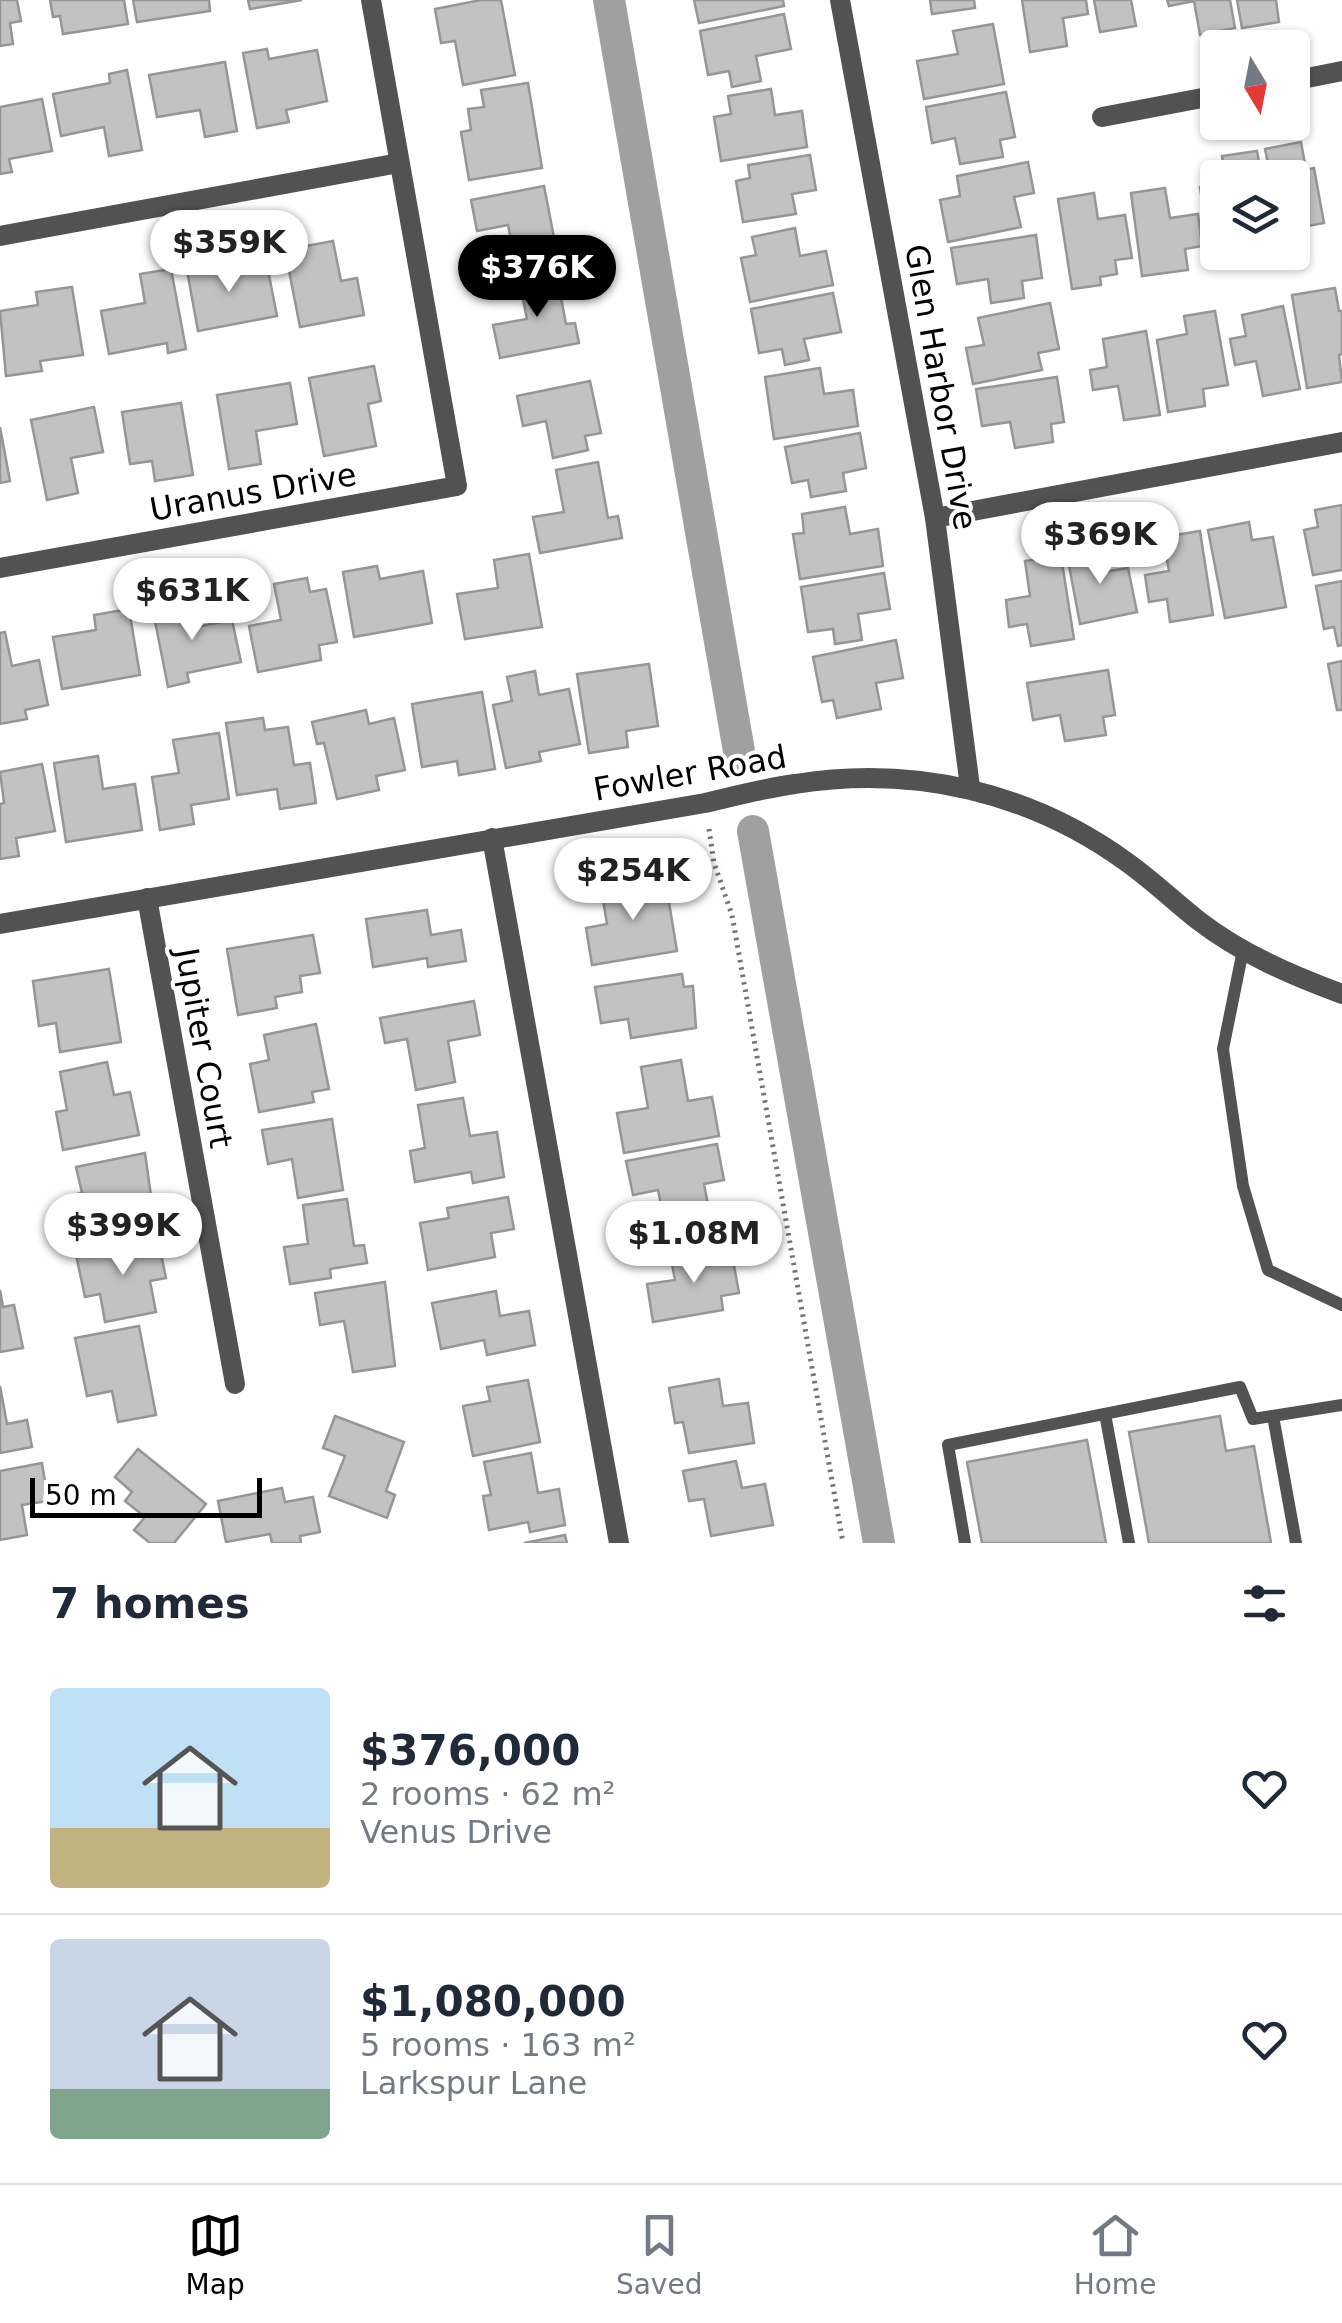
<!DOCTYPE html>
<html lang="en">
<head>
<meta charset="utf-8">
<style>
	:root { --surface:#fff; --page:#f2f2f3; --text:#1f2937; --muted:#747a83; --line:#e0e1e3; --accent:#000 }
	body { margin:0; font-family:"DejaVu Sans",sans-serif; background:var(--page); color:var(--text); height:100vh; display:flex; flex-direction:column; font-size:38px; white-space:nowrap }
	* { box-sizing:border-box; margin:0 }
	p { font-size:32px; color:var(--muted) }
	.icon { flex:none; width:55px; height:55px; fill:none; stroke:currentColor; stroke-width:2; stroke-linecap:round; stroke-linejoin:round }
	.map { position:relative; height:1543px; overflow:hidden }
	.sheet { display:flex; flex-direction:column; background:var(--surface); flex:1 }
	.sheet>* { flex:none }
	.needle { width:65px; rotate:170deg }
	.controls { position:absolute; left:1200px; top:30px; display:grid; gap:20px }
	.controls a { display:grid; place-items:center; width:110px; height:110px; border-radius:10px; background:var(--surface); box-shadow:0 2px 8px #0004; font-size:50px }
	.scale { position:absolute; left:30px; bottom:25px; width:232px; box-sizing:border-box; padding-left:10px; border:5px solid #000; border-top:0; font-size:28px; line-height:35px; white-space:nowrap; color:#000; -webkit-text-stroke:8px #fff; paint-order:stroke }
	.price { position:absolute; translate:-50% -85px; padding:0 22px; border-radius:35px; background:#fff; color:#222; font-size:32px; line-height:65px; filter:drop-shadow(0 2px 5px #0008) }
	.price::after { content:''; position:absolute; left:50%; top:60px; width:30px; height:22px; margin-left:-15px; background:inherit; clip-path:polygon(0 0,100% 0,50% 100%) }
	.price.on { background:var(--accent); color:#fff }
	ul { padding:0; list-style:none }
	li { display:flex; align-items:center; gap:30px; height:250px; padding:0 50px }
	li+li { border-top:2px solid var(--line) }
	li span { display:grid; place-items:center; flex:none; width:280px; height:200px; border-radius:10px; color:#555 }
	li>.icon { margin-inline-start:auto }
	span .icon { width:120px; height:120px; fill:#fffc; stroke-width:1 }
	li b { font-size:42px }
	h2 { display:flex; justify-content:space-between; align-items:center; height:120px; padding:0 50px; font-size:42px }
	.dock { display:flex; justify-content:space-around; align-items:center; height:140px; border-top:2px solid var(--line); background:var(--surface); font-size:28px; color:var(--muted) }
	.dock a { display:grid; justify-items:center; gap:5px }
	.dock .on { color:var(--accent) }
	.map>svg:first-child { display:block }
	.lines { fill:none; stroke-linecap:round; stroke-linejoin:round }
	.canal { stroke:#a0a0a0; stroke-width:32 }
	.building { fill:#c2c2c2; stroke:#969696; stroke-width:2.5 }
	.path { stroke:#747474; stroke-width:5; stroke-dasharray:2.5 5; stroke-linecap:butt }
	.service { stroke:#525252; stroke-width:12 }
	.minor { stroke:#525252; stroke-width:20 }
	.labels { text-anchor:middle; stroke-width:8; stroke-linejoin:round; paint-order:stroke }
	.street-label { font-size:32px; fill:#000; stroke:#fff }
</style>
</head>
<body>
<div class="map">
<svg width="1342" height="1543" viewBox="0 0 1342 1543">
	<rect width="100%" height="100%" fill="#fff"/>
	<g class="lines">
		<!-- canal -->
		<g class="canal">
			<path d="M609,0L740,757"/>
			<path d="M753,831L879,1543"/>
		</g>
	</g>
	<!-- building -->
	<g class="building">
		<path d="M0,0H17L21,21L10,23L13,44L0,46Z"/>
		<path d="M50,0H124L128,24L63,34L60,16L53,17Z"/>
		<path d="M133,0H209L210,11L137,22Z"/>
		<path d="M248,0H302L250,9Z"/>
		<path d="M481,0H501L515,75L463,85L455,41L441,43L435,9Z"/>
		<path d="M694,0H783L784,6L699,23Z"/>
		<path d="M930,0H974L975,8L932,14Z"/>
		<path d="M1022,0H1086L1088,14L1063,18L1067,46L1030,52Z"/>
		<path d="M1094,0H1131L1136,26L1100,32Z"/>
		<path d="M1167,0H1230L1235,28L1200,35L1194,1L1169,6Z"/>
		<path d="M1237,0H1276L1279,22L1242,28Z"/>
		<path d="M784,14L791,49L756,56L761,81L732,87L729,71L708,75L700,31Z"/>
		<path d="M993,24L1004,84L924,99L917,61L958,54L953,31Z"/>
		<path d="M267,49L269,59L317,50L327,101L286,110L289,122L257,128L243,53Z"/>
		<path d="M225,62L237,131L205,137L200,110L157,117L149,75Z"/>
		<path d="M127,70L142,150L109,156L104,127L61,136L53,94L110,83L109,74Z"/>
		<path d="M528,83L542,168L469,180L461,132L471,130L468,109L484,107L481,90Z"/>
		<path d="M771,89L775,115L802,111L807,147L721,161L714,117L731,114L728,96Z"/>
		<path d="M1006,92L1015,137L1000,140L1003,157L960,164L955,138L932,143L926,107Z"/>
		<path d="M42,99L52,151L9,159L12,172L0,174V107Z"/>
		<path d="M1301,142L1306,170L1314,168L1324,223L1292,229V178H1271L1265,149Z"/>
		<path d="M1257,151L1262,178H1225L1222,156Z"/>
		<path d="M810,155L816,190L792,194L796,214L743,222L736,181L750,178L748,165Z"/>
		<path d="M1028,162L1034,193L1014,197L1021,227L948,242L940,200L960,196L957,176Z"/>
		<path d="M1218,185V227L1206,229L1200,187Z"/>
		<path d="M544,186L558,258L516,266L508,225L477,231L471,200Z"/>
		<path d="M1165,188L1170,218L1198,214L1202,246L1185,249L1188,270L1142,276L1131,193Z"/>
		<path d="M1094,193L1098,219L1125,215L1132,258L1115,260L1117,274L1100,277L1101,285L1072,289L1058,199Z"/>
		<path d="M795,228L800,256L826,251L833,285L750,302L741,258L756,255L752,237Z"/>
		<path d="M1036,235L1042,278L1022,281L1024,298L991,303L988,279L957,284L951,248Z"/>
		<path d="M333,241L341,281L357,278L364,315L300,327L285,250Z"/>
		<path d="M222,258L224,273L267,265L277,316L198,331L186,265Z"/>
		<path d="M171,269L186,349L168,353L167,343L109,354L101,311L145,303L140,274Z"/>
		<path d="M556,272L566,324L575,323L579,343L500,358L493,325L527,319L519,279Z"/>
		<path d="M72,287L83,355L40,361L42,371L6,376L0,311L38,305L36,292Z"/>
		<path d="M1335,288L1339,311H1342V354L1339,355L1342,382L1307,388L1292,295Z"/>
		<path d="M833,293L841,332L804,339L809,360L785,365L782,349L759,353L751,309Z"/>
		<path d="M1050,303L1059,349L1038,353L1042,370L973,384L966,348L984,345L978,318Z"/>
		<path d="M1283,306L1300,389L1263,396L1256,361L1235,365L1230,339L1246,336L1242,315Z"/>
		<path d="M1215,311L1228,385L1203,389L1205,406L1168,412L1157,340L1187,334L1184,316Z"/>
		<path d="M1146,331L1160,415L1124,420L1118,386L1093,390L1090,370L1107,367L1103,339Z"/>
		<path d="M374,366L381,401L368,404L376,446L324,456L309,378Z"/>
		<path d="M820,368L824,394L853,390L858,426L774,439L765,377Z"/>
		<path d="M1057,377L1064,422L1051,424L1053,442L1015,448L1010,422L982,426L976,389Z"/>
		<path d="M590,381L601,433L585,436L588,450L553,458L546,421L523,426L517,396Z"/>
		<path d="M290,383L297,424L256,431L261,464L229,469L217,395Z"/>
		<path d="M181,403L193,475L155,481L152,461L130,464L122,412Z"/>
		<path d="M94,407L103,452L71,458L78,493L47,500L31,420Z"/>
		<path d="M0,427L10,481L0,483Z"/>
		<path d="M860,433L866,468L843,473L846,491L811,497L808,480L792,483L785,447Z"/>
		<path d="M598,462L608,518L618,516L622,538L540,553L533,517L564,512L556,470Z"/>
		<path d="M1342,505V570L1313,575L1304,530L1318,527L1315,510Z"/>
		<path d="M845,507L850,534L878,529L883,566L800,579L793,534L804,533L802,514Z"/>
		<path d="M1249,522L1252,540L1273,537L1286,607L1225,618L1208,530Z"/>
		<path d="M1200,531L1213,615L1170,622L1167,599L1149,602L1145,575L1169,571L1163,537Z"/>
		<path d="M1105,548L1109,571L1128,568L1137,612L1080,624L1067,555Z"/>
		<path d="M529,554L542,627L465,639L457,594L498,588L494,560Z"/>
		<path d="M1061,556L1074,639L1031,646L1027,624L1009,627L1006,600L1030,596L1025,561Z"/>
		<path d="M377,566L380,579L423,571L432,623L354,637L343,572Z"/>
		<path d="M884,573L890,609L858,614L862,640L835,644L833,629L808,632L801,587Z"/>
		<path d="M307,578L310,592L326,589L337,642L319,645L321,660L258,672L249,626L281,620L274,584Z"/>
		<path d="M1342,581V645L1338,646L1334,627L1324,629L1316,586Z"/>
		<path d="M185,599L191,628L232,620L241,662L187,673L189,682L168,687L152,606Z"/>
		<path d="M129,609L140,675L62,689L53,637L96,630L94,615Z"/>
		<path d="M5,632L12,666L39,660L48,705L25,710L27,719L0,724V633Z"/>
		<path d="M896,640L903,678L876,683L881,709L837,718L833,700L822,702L813,657Z"/>
		<path d="M1342,661V710H1337L1328,664Z"/>
		<path d="M649,664L658,726L626,731L628,747L589,753L577,674Z"/>
		<path d="M1108,670L1115,715L1103,717L1106,735L1065,741L1060,715L1033,720L1027,683Z"/>
		<path d="M535,671L539,695L569,689L580,744L539,752L541,761L506,768L493,705L512,701L507,677Z"/>
		<path d="M482,692L495,769L459,775L457,761L422,767L412,704Z"/>
		<path d="M366,710L369,724L394,718L405,770L376,776L379,790L337,799L324,743L317,744L312,722Z"/>
		<path d="M263,718L265,730L288,727L294,765L310,763L316,803L280,809L277,789L237,795L226,723Z"/>
		<path d="M219,733L229,799L191,805L194,824L160,830L152,777L179,773L173,740Z"/>
		<path d="M98,756L103,789L135,784L142,830L66,842L54,763Z"/>
		<path d="M42,764L55,831L16,838L19,856L0,859V804L4,803L0,772Z"/>
		<path d="M665,878L677,951L592,965L586,928L607,924L601,888Z"/>
		<path d="M427,910L431,935L461,930L466,961L428,967L427,958L373,967L366,919Z"/>
		<path d="M313,935L320,973L300,976L302,992L275,997L277,1008L238,1015L227,949Z"/>
		<path d="M109,969L121,1042L60,1052L56,1023L39,1026L33,981Z"/>
		<path d="M682,974L684,987L693,986L696,1028L631,1038L628,1019L601,1023L595,987Z"/>
		<path d="M474,1001L480,1035L448,1041L455,1082L416,1090L407,1039L385,1043L380,1018Z"/>
		<path d="M316,1024L329,1089L312,1092L314,1102L259,1112L250,1064L269,1060L264,1035Z"/>
		<path d="M681,1060L688,1101L712,1097L719,1136L624,1153L617,1113L648,1108L641,1067Z"/>
		<path d="M107,1062L114,1095L130,1092L139,1135L63,1150L56,1112L67,1110L60,1072Z"/>
		<path d="M463,1098L470,1136L497,1132L504,1177L473,1183L471,1172L415,1182L410,1151L425,1148L418,1105Z"/>
		<path d="M332,1119L343,1190L298,1198L292,1159L268,1164L262,1130Z"/>
		<path d="M717,1144L724,1180L704,1184L711,1220L666,1229L658,1190L633,1195L626,1161Z"/>
		<path d="M145,1153L155,1224L76,1241L67,1196L82,1193L76,1167Z"/>
		<path d="M508,1197L514,1229L491,1233L495,1257L428,1270L420,1223L449,1218L447,1208Z"/>
		<path d="M347,1199L354,1246L364,1245L367,1263L330,1269L331,1278L290,1284L284,1247L308,1244L303,1205Z"/>
		<path d="M158,1239L166,1278L150,1281L156,1312L105,1322L100,1294L85,1297L76,1255Z"/>
		<path d="M731,1249L739,1293L721,1296L723,1310L653,1322L647,1284L675,1280L671,1259Z"/>
		<path d="M385,1282L395,1366L353,1372L344,1321L320,1325L315,1293Z"/>
		<path d="M0,1290L3,1307L14,1305L23,1348L0,1352Z"/>
		<path d="M496,1291L500,1316L529,1311L535,1345L487,1355L484,1340L441,1349L432,1303Z"/>
		<path d="M139,1326L156,1415L118,1422L112,1391L87,1396L75,1338Z"/>
		<path d="M719,1379L723,1406L748,1403L754,1443L689,1453L683,1422L675,1423L669,1388Z"/>
		<path d="M528,1380L540,1442L473,1456L463,1406L490,1401L487,1387Z"/>
		<path d="M0,1386L7,1424L27,1420L32,1447L0,1453Z"/>
		<path d="M335,1416L404,1442L386,1491L395,1495L387,1518L329,1496L345,1456L323,1448Z"/>
		<path d="M1220,1416L1226,1451L1254,1446L1271,1543H1149L1129,1432Z"/>
		<path d="M1087,1440L1106,1543H982L967,1462Z"/>
		<path d="M138,1449L206,1504L174,1543H150L134,1530L145,1517L125,1501L132,1492L115,1477Z"/>
		<path d="M531,1453L538,1493L559,1489L565,1525L530,1532L528,1522L489,1530L483,1496L491,1495L484,1462Z"/>
		<path d="M736,1461L742,1488L765,1484L773,1525L711,1536L704,1499L689,1501L683,1471Z"/>
		<path d="M42,1463L48,1501L22,1505L27,1535L0,1540V1471Z"/>
		<path d="M282,1488L285,1502L313,1497L320,1532L300,1536L301,1543H272L270,1534L226,1542L218,1501Z"/>
		<path d="M565,1535L567,1543H524Z"/>
	</g>
	<g class="lines">
		<!-- path -->
		<path class="path" d="M709,829L714,863L732,915L843,1543"/>
		<!-- service -->
		<g class="service">
			<path d="M1243,950L1223,1049L1243,1186L1268,1270L1342,1305"/>
			<path d="M1105,1414L1129,1543"/>
			<path d="M1273,1416L1296,1543"/>
			<path d="M965,1543L948,1445L1240,1387L1253,1419L1342,1405"/>
		</g>
		<!-- minor -->
		<g class="minor">
			<path d="M840,0L935,518L970,787"/>
			<path d="M1292,81L1342,71"/>
			<path d="M1102,117L1218,95"/>
			<path d="M0,236L399,163"/>
			<path d="M935,518L1342,442"/>
			<path d="M0,568L457,486L371,0"/>
			<path d="M492,838L619,1543"/>
			<path d="M147,898L235,1384"/>
			<path d="M0,924L705,803C735,796 765,788 795,784C914,765 1031,792 1128,863C1153,881 1175,902 1199,921C1242,954 1291,975 1342,994"/>
		</g>
	</g>
	<g class="labels">
		<!-- street labels -->
		<g class="street-label">
			<text transform="translate(941 387) rotate(80)" y="11">Glen Harbor Drive</text>
			<text transform="translate(253 492) rotate(-10)" y="11">Uranus Drive</text>
			<text transform="translate(690 773) rotate(-10)" y="11">Fowler Road</text>
			<text transform="translate(204 1048) rotate(80)" y="11">Jupiter Court</text>
		</g>
	</g>
</svg>
<div class="controls">
<a><svg class="needle" viewBox="-14 -14 28 28"><path d="M0-13l5 13h-10z" fill="#e53935"/><path d="M0 13l5-13h-10z" fill="#747a83"/></svg></a>
<a><svg class="icon" aria-label="layers" viewBox="0 0 24 24"><path d="M12 4l9 5-9 5-9-5zM3 14l9 5 9-5"/></svg></a>
</div>
<div class="scale">50 m</div>
<b class="price" style="left:229px;top:295px">$359K</b>
<b class="price on" style="left:537px;top:320px">$376K</b>
<b class="price" style="left:1100px;top:587px">$369K</b>
<b class="price" style="left:192px;top:643px">$631K</b>
<b class="price" style="left:633px;top:923px">$254K</b>
<b class="price" style="left:123px;top:1278px">$399K</b>
<b class="price" style="left:694px;top:1286px">$1.08M</b>
</div>
<section class="sheet">
<h2>7 homes<svg class="icon" aria-label="filters" viewBox="0 0 24 24"><path d="M4 7h16M4 17h16"/><circle cx="9" cy="7" r="2"/><circle cx="15" cy="17" r="2"/></svg></h2>
<ul>
<li><span style="background:linear-gradient(#bfe0f5 70%,#c2b280 0)"><svg class="icon" aria-label="home" viewBox="0 0 24 24"><path d="M3 11l9-7 9 7M6 9v11h12V9"/></svg></span><div><b>$376,000</b><p>2 rooms · 62 m²</p><p>Venus Drive</p></div><svg class="icon" aria-label="heart" viewBox="0 0 24 24"><path d="M12 20l-8-8c-3-5 5-10 8-4 3-6 11-1 8 4z"/></svg></li>
<li><span style="background:linear-gradient(#c9d6e8 75%,#7fa58c 0)"><svg class="icon" aria-label="home" viewBox="0 0 24 24"><path d="M3 11l9-7 9 7M6 9v11h12V9"/></svg></span><div><b>$1,080,000</b><p>5 rooms · 163 m²</p><p>Larkspur Lane</p></div><svg class="icon" aria-label="heart" viewBox="0 0 24 24"><path d="M12 20l-8-8c-3-5 5-10 8-4 3-6 11-1 8 4z"/></svg></li>
</ul>
</section>
<nav class="dock">
<a class="on"><svg class="icon" aria-label="map" viewBox="0 0 24 24"><path d="M3 6l6-2 6 2 6-2v14l-6 2-6-2-6 2zM9 4v14M15 6v14"/></svg>Map</a>
<a><svg class="icon" aria-label="saved" viewBox="0 0 24 24"><path d="M7 4h10v16l-5-4-5 4z"/></svg>Saved</a>
<a><svg class="icon" aria-label="home" viewBox="0 0 24 24"><path d="M3 11l9-7 9 7M6 9v11h12V9"/></svg>Home</a>
</nav>
</body>
</html>
